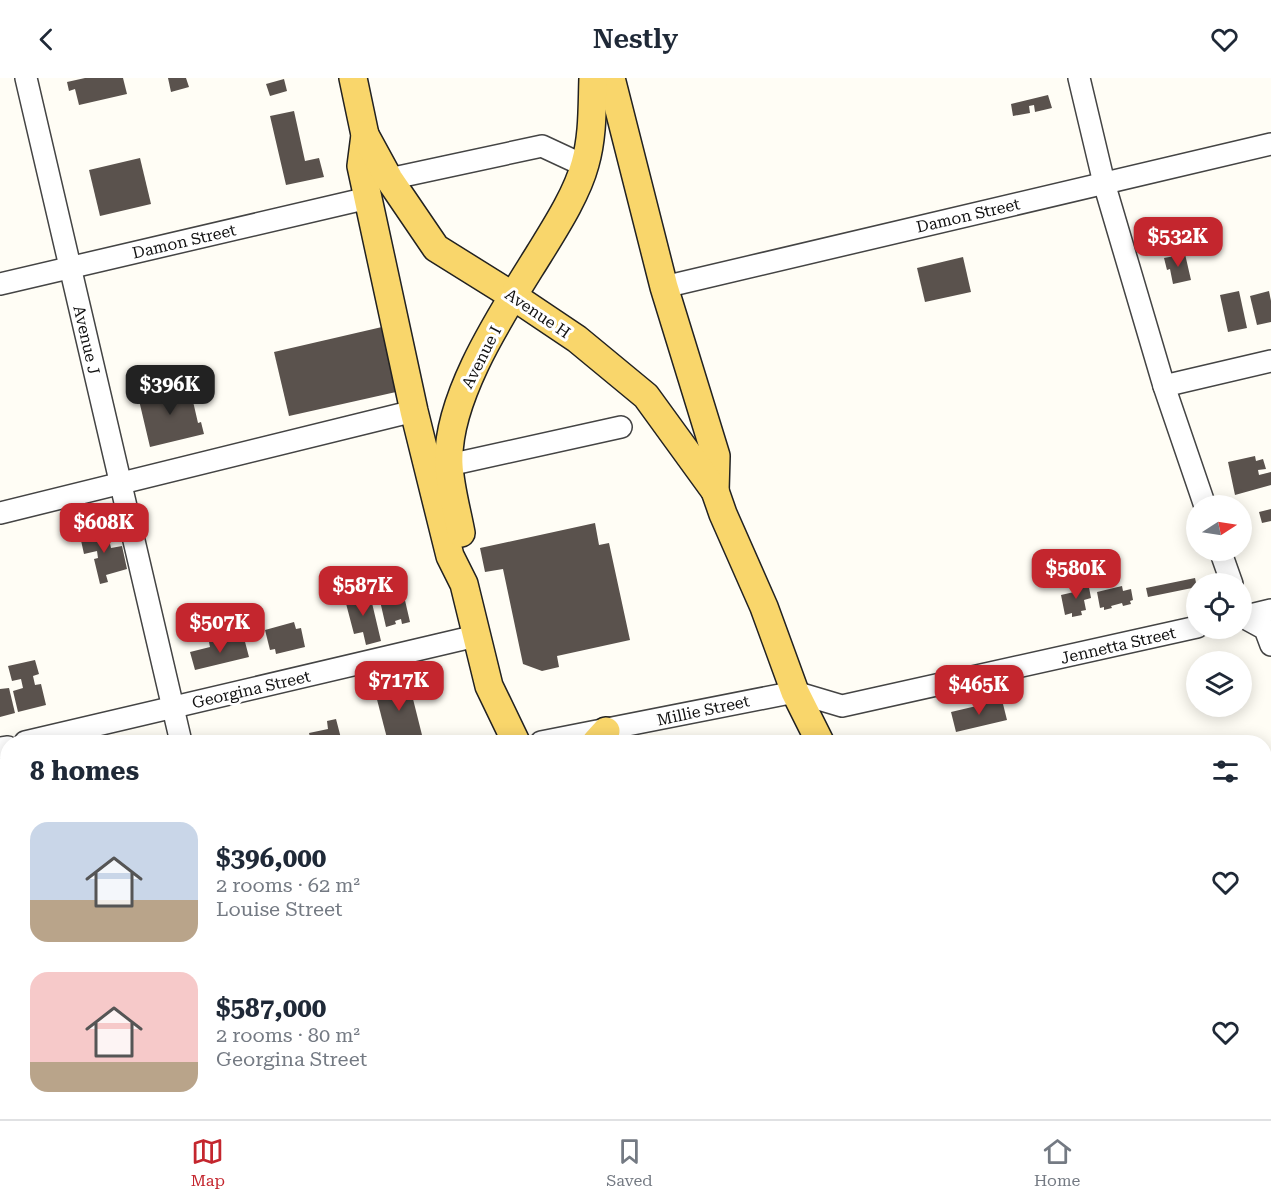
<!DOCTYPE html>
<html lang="en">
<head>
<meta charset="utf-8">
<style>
	:root { --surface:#fff; --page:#f6f6f7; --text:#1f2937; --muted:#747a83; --line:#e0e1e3; --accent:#c4262e }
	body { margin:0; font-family:"Roboto Serif",serif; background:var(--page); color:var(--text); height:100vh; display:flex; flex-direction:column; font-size:22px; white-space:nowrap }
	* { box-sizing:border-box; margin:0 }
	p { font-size:20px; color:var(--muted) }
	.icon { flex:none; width:33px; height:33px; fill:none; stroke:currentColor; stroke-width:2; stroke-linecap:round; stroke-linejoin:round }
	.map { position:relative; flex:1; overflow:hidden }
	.sheet { position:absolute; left:0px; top:657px; width:1272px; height:384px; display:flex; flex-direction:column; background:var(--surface); border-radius:24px 24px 0 0; box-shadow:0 3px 15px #0003 }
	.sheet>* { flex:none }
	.needle { width:39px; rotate:78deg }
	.fabs { position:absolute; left:1186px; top:417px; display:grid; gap:12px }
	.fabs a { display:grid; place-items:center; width:66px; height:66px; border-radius:50%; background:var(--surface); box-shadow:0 3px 15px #0003; font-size:30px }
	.price { position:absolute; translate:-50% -51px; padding:0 14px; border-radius:12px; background:var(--accent); color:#fff; font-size:20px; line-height:39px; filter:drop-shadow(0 2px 3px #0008) }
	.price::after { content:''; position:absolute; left:50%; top:36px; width:18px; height:14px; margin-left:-9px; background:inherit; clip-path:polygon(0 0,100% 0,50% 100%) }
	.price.on { background:#222; color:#fff }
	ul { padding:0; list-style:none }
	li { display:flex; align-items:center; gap:18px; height:150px; padding:0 30px }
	li span { display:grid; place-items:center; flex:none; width:168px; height:120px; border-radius:18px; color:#555 }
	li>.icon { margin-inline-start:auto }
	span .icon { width:72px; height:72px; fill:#fffc; stroke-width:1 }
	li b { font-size:26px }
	h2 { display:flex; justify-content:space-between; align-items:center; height:72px; padding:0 30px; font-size:26px }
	header { display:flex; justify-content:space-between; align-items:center; height:78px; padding:0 30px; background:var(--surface); font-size:27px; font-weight:600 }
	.menu { display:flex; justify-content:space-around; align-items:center; height:84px; border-top:2px solid var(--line); background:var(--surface); font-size:16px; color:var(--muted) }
	.menu a { display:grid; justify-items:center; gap:3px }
	.menu .on { color:var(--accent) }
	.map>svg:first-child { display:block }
	.building { fill:#5a524d }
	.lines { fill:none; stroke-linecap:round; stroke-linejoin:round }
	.minor-casing { stroke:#444; stroke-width:24 }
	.major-casing { stroke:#222; stroke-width:30 }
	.minor { stroke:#fff; stroke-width:21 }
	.major { stroke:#f9d66b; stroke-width:27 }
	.labels { text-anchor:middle; stroke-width:6; stroke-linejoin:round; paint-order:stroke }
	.street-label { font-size:16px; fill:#111; stroke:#fff }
</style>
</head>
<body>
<header><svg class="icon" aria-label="back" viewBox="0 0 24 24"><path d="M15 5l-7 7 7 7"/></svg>Nestly<svg class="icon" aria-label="heart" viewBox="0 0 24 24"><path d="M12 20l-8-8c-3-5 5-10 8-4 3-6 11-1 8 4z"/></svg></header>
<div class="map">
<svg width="1271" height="1041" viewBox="0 0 1271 1041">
	<rect width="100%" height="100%" fill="#fffdf5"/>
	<!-- building -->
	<g class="building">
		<path d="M85,0H123L127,16L79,27L75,11L69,13L67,4Z"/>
		<path d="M168,0H186L189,9L171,14Z"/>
		<path d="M284,1L287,13L270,18L266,6Z"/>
		<path d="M1048,17L1052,30L1035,34L1034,27L1029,28L1030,35L1013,38L1011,26Z"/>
		<path d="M294,33L305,83L319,80L324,99L286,107L270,38Z"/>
		<path d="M140,80L151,126L100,138L89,92Z"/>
		<path d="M1185,176L1191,202L1173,206L1170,191L1167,192L1164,180Z"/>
		<path d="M963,179L971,214L925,224L917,190Z"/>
		<path d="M1239,213L1247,250L1228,254L1220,217Z"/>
		<path d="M1269,213L1271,223V244L1257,247L1250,218Z"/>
		<path d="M382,249L396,314L289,338L274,274Z"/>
		<path d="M189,306L198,345L201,344L204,356L150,369L138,318Z"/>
		<path d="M1255,378L1256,383L1263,381L1266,391L1258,392L1259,397L1271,394V407L1235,417L1228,384Z"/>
		<path d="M1271,431V443L1262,445L1259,434Z"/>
		<path d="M595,445L599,467L609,465L630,562L557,578L559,589L542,593L523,586L503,491L485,494L480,470Z"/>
		<path d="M91,452L92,455L107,452L111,470L122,468L127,491L106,497L108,504L100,506L94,481L98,480L97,473L84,476L80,458L86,457V454Z"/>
		<path d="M1195,500L1197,509L1148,519L1146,510Z"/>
		<path d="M1088,504L1091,520L1084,522L1086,532L1081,533L1082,537L1072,539V535L1065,537L1061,517L1074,514L1072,508Z"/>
		<path d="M1122,508L1123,513L1131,511L1133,522L1130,523L1131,526L1123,528L1122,525L1111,528L1112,530L1104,532V529L1100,530L1097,514Z"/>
		<path d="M365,513L367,526L372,525L381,563L366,567L363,554L354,556L344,518Z"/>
		<path d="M404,518L410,544L402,546L401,541L395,543L396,546L386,549L380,523Z"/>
		<path d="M294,544L296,551L301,550L305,569L276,576L275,571L270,572L265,552Z"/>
		<path d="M244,560L249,579L195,592L190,574L210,569L209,564L222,561L223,565Z"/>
		<path d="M35,582L39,596L33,598L35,607L41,606L46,627L18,634L13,613L23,610L21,601L12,603L8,588Z"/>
		<path d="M408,601L423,661L407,664H388L374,610Z"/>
		<path d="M9,610L15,635L0,639V611Z"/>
		<path d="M1002,622L1007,642L956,654L951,634Z"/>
		<path d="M336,641L342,664H311L309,655L328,651L327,643Z"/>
		<path d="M1271,1003V1018L1264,1021V1006Z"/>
		<path d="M57,1034H74L76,1041H43L42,1037Z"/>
		<path d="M1100,1034H1113L1104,1040Z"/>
		<path d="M1217,1034H1243L1230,1041H1204Z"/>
	</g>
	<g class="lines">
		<!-- minor casing -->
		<g class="minor-casing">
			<g id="minor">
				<path d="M26,0L181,664"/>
				<path d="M1079,0L1104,105L1164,308L1205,428"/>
				<path d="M389,101L542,68L585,88"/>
				<path d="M0,206L368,120"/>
				<path d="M664,209L1271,66"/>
				<path d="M1164,308L1271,283"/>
				<path d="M449,387L621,349"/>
				<path d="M0,435L414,333"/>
				<path d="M1220,472L1232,506"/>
				<path d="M1242,535L1243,539L1265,551L1271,567"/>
				<path d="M1242,539L1271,532"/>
				<path d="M25,664L476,558"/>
				<path d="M541,664L795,614L842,628L1197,549"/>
				<path d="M0,670L8,669"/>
				<path d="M0,902L8,900"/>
				<path d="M268,1034L270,1041"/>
				<path d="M311,1041L344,1034"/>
				<path d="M1245,1041L1258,1034"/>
			</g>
		</g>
		<!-- major casing -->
		<g class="major-casing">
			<g id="major">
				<path d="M353,0L365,57L361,88L414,333L450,478L464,506L489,608L516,664"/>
				<path d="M611,0L664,209L716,378L715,413"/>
				<path d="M365,57L389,101L436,170L513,218L577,261L646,318L715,413L723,436L764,529L795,614L820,664"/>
				<path d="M461,455C457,433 450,409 449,387C445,320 505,231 539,176C555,150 577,116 585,86C593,58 592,29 593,0"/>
				<path d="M596,664L606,653"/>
				<path d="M644,1034L646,1041"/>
				<path d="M1031,1034L1036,1041"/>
			</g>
		</g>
		<!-- minor -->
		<use href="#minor" class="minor"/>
		<!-- major -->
		<use href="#major" class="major"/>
	</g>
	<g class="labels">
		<!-- street labels -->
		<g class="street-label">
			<text transform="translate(968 137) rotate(-13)" y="6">Damon Street</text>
			<text transform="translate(184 163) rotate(-13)" y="6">Damon Street</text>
			<text transform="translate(538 235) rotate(34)" y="6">Avenue H</text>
			<text transform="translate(87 262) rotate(77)" y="6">Avenue J</text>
			<text transform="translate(481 279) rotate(-63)" y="6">Avenue I</text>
			<text transform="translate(1118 567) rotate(-13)" y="6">Jennetta Street</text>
			<text transform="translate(251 611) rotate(-13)" y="6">Georgina Street</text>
			<text transform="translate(703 632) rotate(-12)" y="6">Millie Street</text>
		</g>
	</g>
</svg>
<div class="fabs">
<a><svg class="needle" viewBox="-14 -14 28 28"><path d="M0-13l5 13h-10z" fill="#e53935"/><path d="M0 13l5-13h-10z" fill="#747a83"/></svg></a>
<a><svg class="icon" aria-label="locate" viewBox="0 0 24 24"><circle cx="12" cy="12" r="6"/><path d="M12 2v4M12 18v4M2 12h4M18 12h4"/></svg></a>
<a><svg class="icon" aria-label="layers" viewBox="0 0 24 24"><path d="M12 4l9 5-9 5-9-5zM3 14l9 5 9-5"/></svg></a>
</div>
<b class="price" style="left:1178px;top:190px">$532K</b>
<b class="price on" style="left:170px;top:338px">$396K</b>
<b class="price" style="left:104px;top:476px">$608K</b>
<b class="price" style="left:1076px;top:522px">$580K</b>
<b class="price" style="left:363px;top:539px">$587K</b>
<b class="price" style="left:220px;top:576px">$507K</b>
<b class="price" style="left:399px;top:634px">$717K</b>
<b class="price" style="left:979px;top:638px">$465K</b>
<section class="sheet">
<h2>8 homes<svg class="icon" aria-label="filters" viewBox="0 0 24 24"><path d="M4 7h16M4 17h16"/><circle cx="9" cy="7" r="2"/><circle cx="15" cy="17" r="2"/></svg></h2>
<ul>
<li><span style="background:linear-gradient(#c9d6e8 65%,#b9a48a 0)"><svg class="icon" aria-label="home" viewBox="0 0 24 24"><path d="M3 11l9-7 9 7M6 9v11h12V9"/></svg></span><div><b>$396,000</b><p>2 rooms · 62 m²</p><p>Louise Street</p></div><svg class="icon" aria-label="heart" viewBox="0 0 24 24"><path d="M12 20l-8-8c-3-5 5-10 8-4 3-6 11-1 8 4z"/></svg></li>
<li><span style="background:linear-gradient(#f6c9c9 75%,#b9a48a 0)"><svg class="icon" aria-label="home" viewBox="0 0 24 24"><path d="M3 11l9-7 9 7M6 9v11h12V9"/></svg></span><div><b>$587,000</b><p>2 rooms · 80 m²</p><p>Georgina Street</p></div><svg class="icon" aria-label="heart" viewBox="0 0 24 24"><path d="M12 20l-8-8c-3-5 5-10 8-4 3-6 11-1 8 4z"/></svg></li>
</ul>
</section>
</div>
<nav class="menu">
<a class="on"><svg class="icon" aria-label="map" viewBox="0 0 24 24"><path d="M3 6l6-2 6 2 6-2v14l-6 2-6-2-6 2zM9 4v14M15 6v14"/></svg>Map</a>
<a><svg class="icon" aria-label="saved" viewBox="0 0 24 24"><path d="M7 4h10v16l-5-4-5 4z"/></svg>Saved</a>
<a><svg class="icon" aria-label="home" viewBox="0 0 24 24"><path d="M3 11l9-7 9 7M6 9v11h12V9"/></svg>Home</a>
</nav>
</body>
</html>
